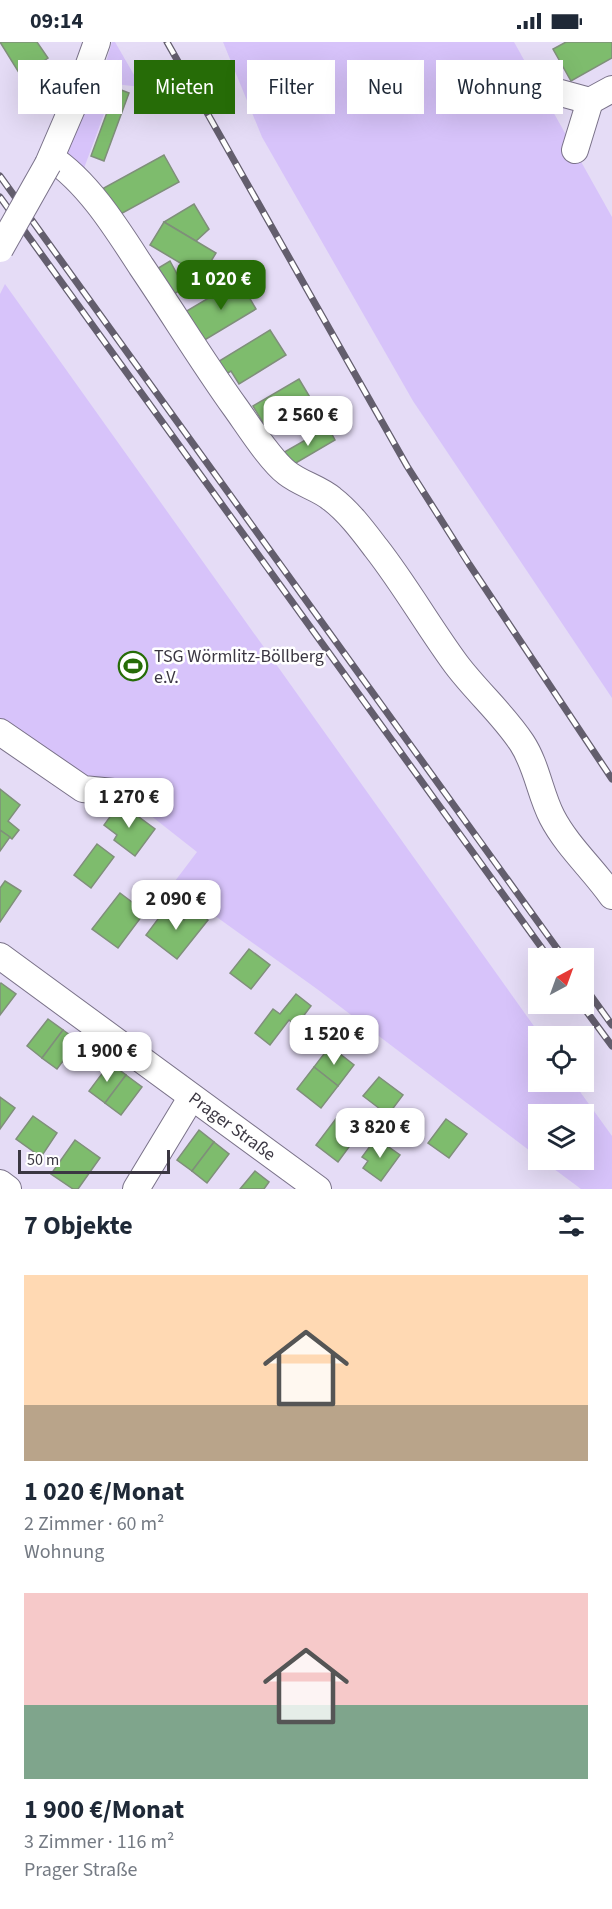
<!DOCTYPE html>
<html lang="de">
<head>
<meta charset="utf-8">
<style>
	:root { --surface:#fff; --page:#f6f6f7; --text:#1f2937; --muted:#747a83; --accent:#266c07 }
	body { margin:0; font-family:"Source Sans 3",sans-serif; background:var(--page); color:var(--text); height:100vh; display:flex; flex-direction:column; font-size:22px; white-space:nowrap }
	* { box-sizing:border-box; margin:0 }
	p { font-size:20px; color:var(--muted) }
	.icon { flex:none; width:33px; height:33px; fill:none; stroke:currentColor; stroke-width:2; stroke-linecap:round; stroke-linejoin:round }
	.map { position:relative; height:1147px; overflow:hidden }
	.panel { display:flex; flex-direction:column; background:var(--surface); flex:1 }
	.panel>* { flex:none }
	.hud { position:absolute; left:18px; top:18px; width:576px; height:54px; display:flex; gap:12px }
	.needle { width:39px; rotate:41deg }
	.controls { position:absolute; left:528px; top:906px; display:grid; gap:12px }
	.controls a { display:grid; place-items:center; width:66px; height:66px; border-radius:0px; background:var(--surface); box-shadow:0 6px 24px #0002; font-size:30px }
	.scale { position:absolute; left:18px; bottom:15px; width:152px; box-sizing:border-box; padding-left:6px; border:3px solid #3b3742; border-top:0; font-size:16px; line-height:21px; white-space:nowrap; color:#3b3742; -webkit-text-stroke:4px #fff; paint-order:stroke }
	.price { position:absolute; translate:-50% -51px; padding:0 14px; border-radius:12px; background:#fff; color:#222; font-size:20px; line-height:39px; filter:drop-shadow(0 2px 3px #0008) }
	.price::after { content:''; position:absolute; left:50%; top:36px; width:18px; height:14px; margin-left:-9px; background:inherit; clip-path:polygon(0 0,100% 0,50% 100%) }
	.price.current { background:var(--accent); color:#fff }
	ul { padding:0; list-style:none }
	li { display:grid; align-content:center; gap:12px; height:318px; padding:0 24px }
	li span { display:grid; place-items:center; height:186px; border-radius:0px; color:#555 }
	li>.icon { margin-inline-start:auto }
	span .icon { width:108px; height:108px; fill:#fffc; stroke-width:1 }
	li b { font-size:26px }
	h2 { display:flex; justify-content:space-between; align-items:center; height:72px; padding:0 24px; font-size:26px }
	.chip { padding:0 21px; border-radius:0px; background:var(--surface); box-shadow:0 6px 24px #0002; font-size:21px; line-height:54px }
	.chip.current { background:var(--accent); color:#fff }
	.status { display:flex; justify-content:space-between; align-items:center; height:42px; padding:0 30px; background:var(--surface); direction:ltr }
	.status svg { height:16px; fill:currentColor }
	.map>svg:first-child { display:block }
	.green { fill:#d7c3fa }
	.building { fill:#7ebc6d; stroke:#7f8f7a; stroke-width:1.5 }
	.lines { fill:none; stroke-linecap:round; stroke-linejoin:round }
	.minor-casing { stroke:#7a7289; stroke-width:28 }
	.minor { stroke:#fff; stroke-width:26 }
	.rail-casing { stroke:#635e6d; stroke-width:7 }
	.rail { stroke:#fff; stroke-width:4.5; stroke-dasharray:14; stroke-linecap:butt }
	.minor-bridge-casing { stroke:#7a7289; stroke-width:28; stroke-linecap:butt }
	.minor-bridge { stroke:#fff; stroke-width:26 }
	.labels { text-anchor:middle; stroke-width:5; stroke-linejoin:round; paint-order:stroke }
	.poi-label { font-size:18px; fill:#3b3742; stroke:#fff; text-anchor:start }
	.street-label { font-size:18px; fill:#3b3742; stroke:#fff }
</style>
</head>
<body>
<div class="status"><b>09:14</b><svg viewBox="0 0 49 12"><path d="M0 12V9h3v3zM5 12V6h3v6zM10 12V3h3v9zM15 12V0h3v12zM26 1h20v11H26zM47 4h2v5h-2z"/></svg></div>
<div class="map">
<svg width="612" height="1147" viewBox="0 0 612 1147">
	<rect width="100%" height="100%" fill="#e5dcf6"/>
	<!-- green -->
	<g class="green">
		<path d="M112,0H115L141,45L115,42L83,129L68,114V107L102,34Z"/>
		<path d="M223,0H514L612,175V656L413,359L262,95Z"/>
		<path d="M5,242L541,994H538V1040H573L612,1094V1147H581L542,1118H584V1072H538V1115L317,947L172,843L197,810L150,773L78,756L0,703V252Z"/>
	</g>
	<!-- building -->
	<g class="building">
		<path d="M0,0H37L48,16L21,34Z"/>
		<path d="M566,0H612V16L571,39L553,7Z"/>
		<path d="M116,46L129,51L104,119L91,114Z"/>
		<path d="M164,113L179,140L117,174L102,147Z"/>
		<path d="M194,162L209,187L196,199L164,180Z"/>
		<path d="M164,180L216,211L202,234L150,203Z"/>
		<path d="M170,219L177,232L185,227L193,240L171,254L155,228Z"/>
		<path d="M239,238L256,267L203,299L185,270Z"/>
		<path d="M270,288L286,313L239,342L231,329L223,334L216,321Z"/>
		<path d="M299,337L314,362L268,389L253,364Z"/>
		<path d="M328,385L335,398L289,425L281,412Z"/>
		<path d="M0,747L20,763L8,779L19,788L12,797L0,788Z"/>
		<path d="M120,761L155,787L135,814L114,798L117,793L104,783Z"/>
		<path d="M0,788L10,795L0,809Z"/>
		<path d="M97,802L114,815L91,846L74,833Z"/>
		<path d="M5,839L21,849L0,880V846Z"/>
		<path d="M120,851L145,870L118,906L92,887Z"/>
		<path d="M167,865L184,878L193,866L208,878L177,917L146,893Z"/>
		<path d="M249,907L270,923L251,947L230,931Z"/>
		<path d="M1,941L16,952L0,973V942Z"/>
		<path d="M296,952L311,964L296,984L289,978L270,1003L255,991L273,967L280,972Z"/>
		<path d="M48,977L63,988L42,1016L27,1004Z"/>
		<path d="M63,988L78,999L57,1027L42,1016Z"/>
		<path d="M330,1004L354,1023L338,1044L314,1025Z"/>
		<path d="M110,1021L126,1033L105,1061L89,1049Z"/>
		<path d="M314,1025L338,1044L321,1066L297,1047Z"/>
		<path d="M126,1033L142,1045L121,1073L105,1061Z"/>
		<path d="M379,1035L403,1053L388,1073L363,1054Z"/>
		<path d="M0,1055L15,1066L0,1087Z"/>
		<path d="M33,1074L57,1091L41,1115L16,1097Z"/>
		<path d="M338,1074L360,1090L338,1120L316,1103Z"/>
		<path d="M446,1077L467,1092L449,1116L428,1101Z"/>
		<path d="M199,1088L214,1100L192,1129L177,1118Z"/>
		<path d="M376,1096L400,1113L381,1139L363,1126L368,1119L362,1115Z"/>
		<path d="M75,1098L100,1116L78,1147H73L51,1132Z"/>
		<path d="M214,1100L229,1112L207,1141L192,1129Z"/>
		<path d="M255,1129L269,1140L264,1147H240Z"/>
	</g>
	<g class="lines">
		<!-- minor casing -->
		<g class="minor-casing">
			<g id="minor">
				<path d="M557,50L590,59L612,47"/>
				<path d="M575,108L590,59"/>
				<path d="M51,116C88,140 117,187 141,224C173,271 202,319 235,365C248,383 270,418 287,431C301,442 319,446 332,457C349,470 363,489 376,506C405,543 428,584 456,622C477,650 503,672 522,701C537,724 540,752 552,775C567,804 593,827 612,854"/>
				<path d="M48,122L79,50L97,0"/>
				<path d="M0,690L83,747L144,753"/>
				<path id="s1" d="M0,914L318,1147"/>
				<path d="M0,1141L8,1147"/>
				<path d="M136,1147L191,1056"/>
			</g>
		</g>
		<!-- minor -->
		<use href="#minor" class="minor"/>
		<!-- rail casing -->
		<g class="rail-casing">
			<g id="rail">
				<path d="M167,0L407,424L469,522L612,737"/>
				<path d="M0,134L564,916"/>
				<path d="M0,155L549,916"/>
				<path d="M584,944L612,983"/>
				<path d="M581,962L612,1004"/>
			</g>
		</g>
		<!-- rail -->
		<use href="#rail" class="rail"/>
		<!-- minor-bridge casing -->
		<g class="minor-bridge-casing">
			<path id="minor-bridge" d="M0,207L48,122"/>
		</g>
		<!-- minor-bridge -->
		<use href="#minor-bridge" class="minor-bridge"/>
	</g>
	<!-- icons -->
	<defs>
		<g id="stadium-ring" transform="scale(1.5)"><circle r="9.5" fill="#fff" stroke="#266c07" stroke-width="1.5"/><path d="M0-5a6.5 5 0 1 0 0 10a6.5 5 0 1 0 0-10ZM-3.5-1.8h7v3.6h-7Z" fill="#266c07"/></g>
	</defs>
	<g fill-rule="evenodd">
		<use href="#stadium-ring" x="133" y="624"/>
	</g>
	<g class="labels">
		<!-- poi labels -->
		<g class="poi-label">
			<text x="154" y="620">TSG Wörmlitz-Böllberg<tspan x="154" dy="21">e.V.</tspan></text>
		</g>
		<!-- street labels -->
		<g class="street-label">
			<text dy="6" stroke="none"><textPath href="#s1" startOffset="288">Prager Straße</textPath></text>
		</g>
	</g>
</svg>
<div class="controls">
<a><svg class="needle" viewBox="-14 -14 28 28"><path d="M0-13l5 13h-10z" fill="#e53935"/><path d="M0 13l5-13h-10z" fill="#747a83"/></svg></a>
<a><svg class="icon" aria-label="locate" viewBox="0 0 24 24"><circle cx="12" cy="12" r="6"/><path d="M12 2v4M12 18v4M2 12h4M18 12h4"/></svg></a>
<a><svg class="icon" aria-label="layers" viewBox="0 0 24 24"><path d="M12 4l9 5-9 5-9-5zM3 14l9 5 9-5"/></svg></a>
</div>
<div class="scale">50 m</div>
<b class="price current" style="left:221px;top:269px">1 020 €</b>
<b class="price" style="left:308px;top:405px">2 560 €</b>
<b class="price" style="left:129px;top:787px">1 270 €</b>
<b class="price" style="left:176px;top:889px">2 090 €</b>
<b class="price" style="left:334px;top:1024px">1 520 €</b>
<b class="price" style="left:107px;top:1041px">1 900 €</b>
<b class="price" style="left:380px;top:1117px">3 820 €</b>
<div class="hud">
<a class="chip">Kaufen</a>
<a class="chip current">Mieten</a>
<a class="chip">Filter</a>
<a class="chip">Neu</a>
<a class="chip">Wohnung</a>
</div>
</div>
<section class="panel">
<h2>7 Objekte<svg class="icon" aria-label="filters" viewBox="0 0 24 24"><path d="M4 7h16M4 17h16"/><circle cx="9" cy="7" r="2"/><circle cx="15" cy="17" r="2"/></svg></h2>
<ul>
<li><span style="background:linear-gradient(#ffd9b3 70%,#b9a48a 0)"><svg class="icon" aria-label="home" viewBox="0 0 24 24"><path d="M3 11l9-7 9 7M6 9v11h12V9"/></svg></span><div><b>1 020 €/Monat</b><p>2 Zimmer · 60 m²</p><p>Wohnung</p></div></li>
<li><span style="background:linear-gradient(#f6c9c9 60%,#7fa58c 0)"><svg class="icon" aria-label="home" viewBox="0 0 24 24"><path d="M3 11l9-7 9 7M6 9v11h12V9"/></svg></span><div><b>1 900 €/Monat</b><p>3 Zimmer · 116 m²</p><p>Prager Straße</p></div></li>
</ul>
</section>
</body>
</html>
